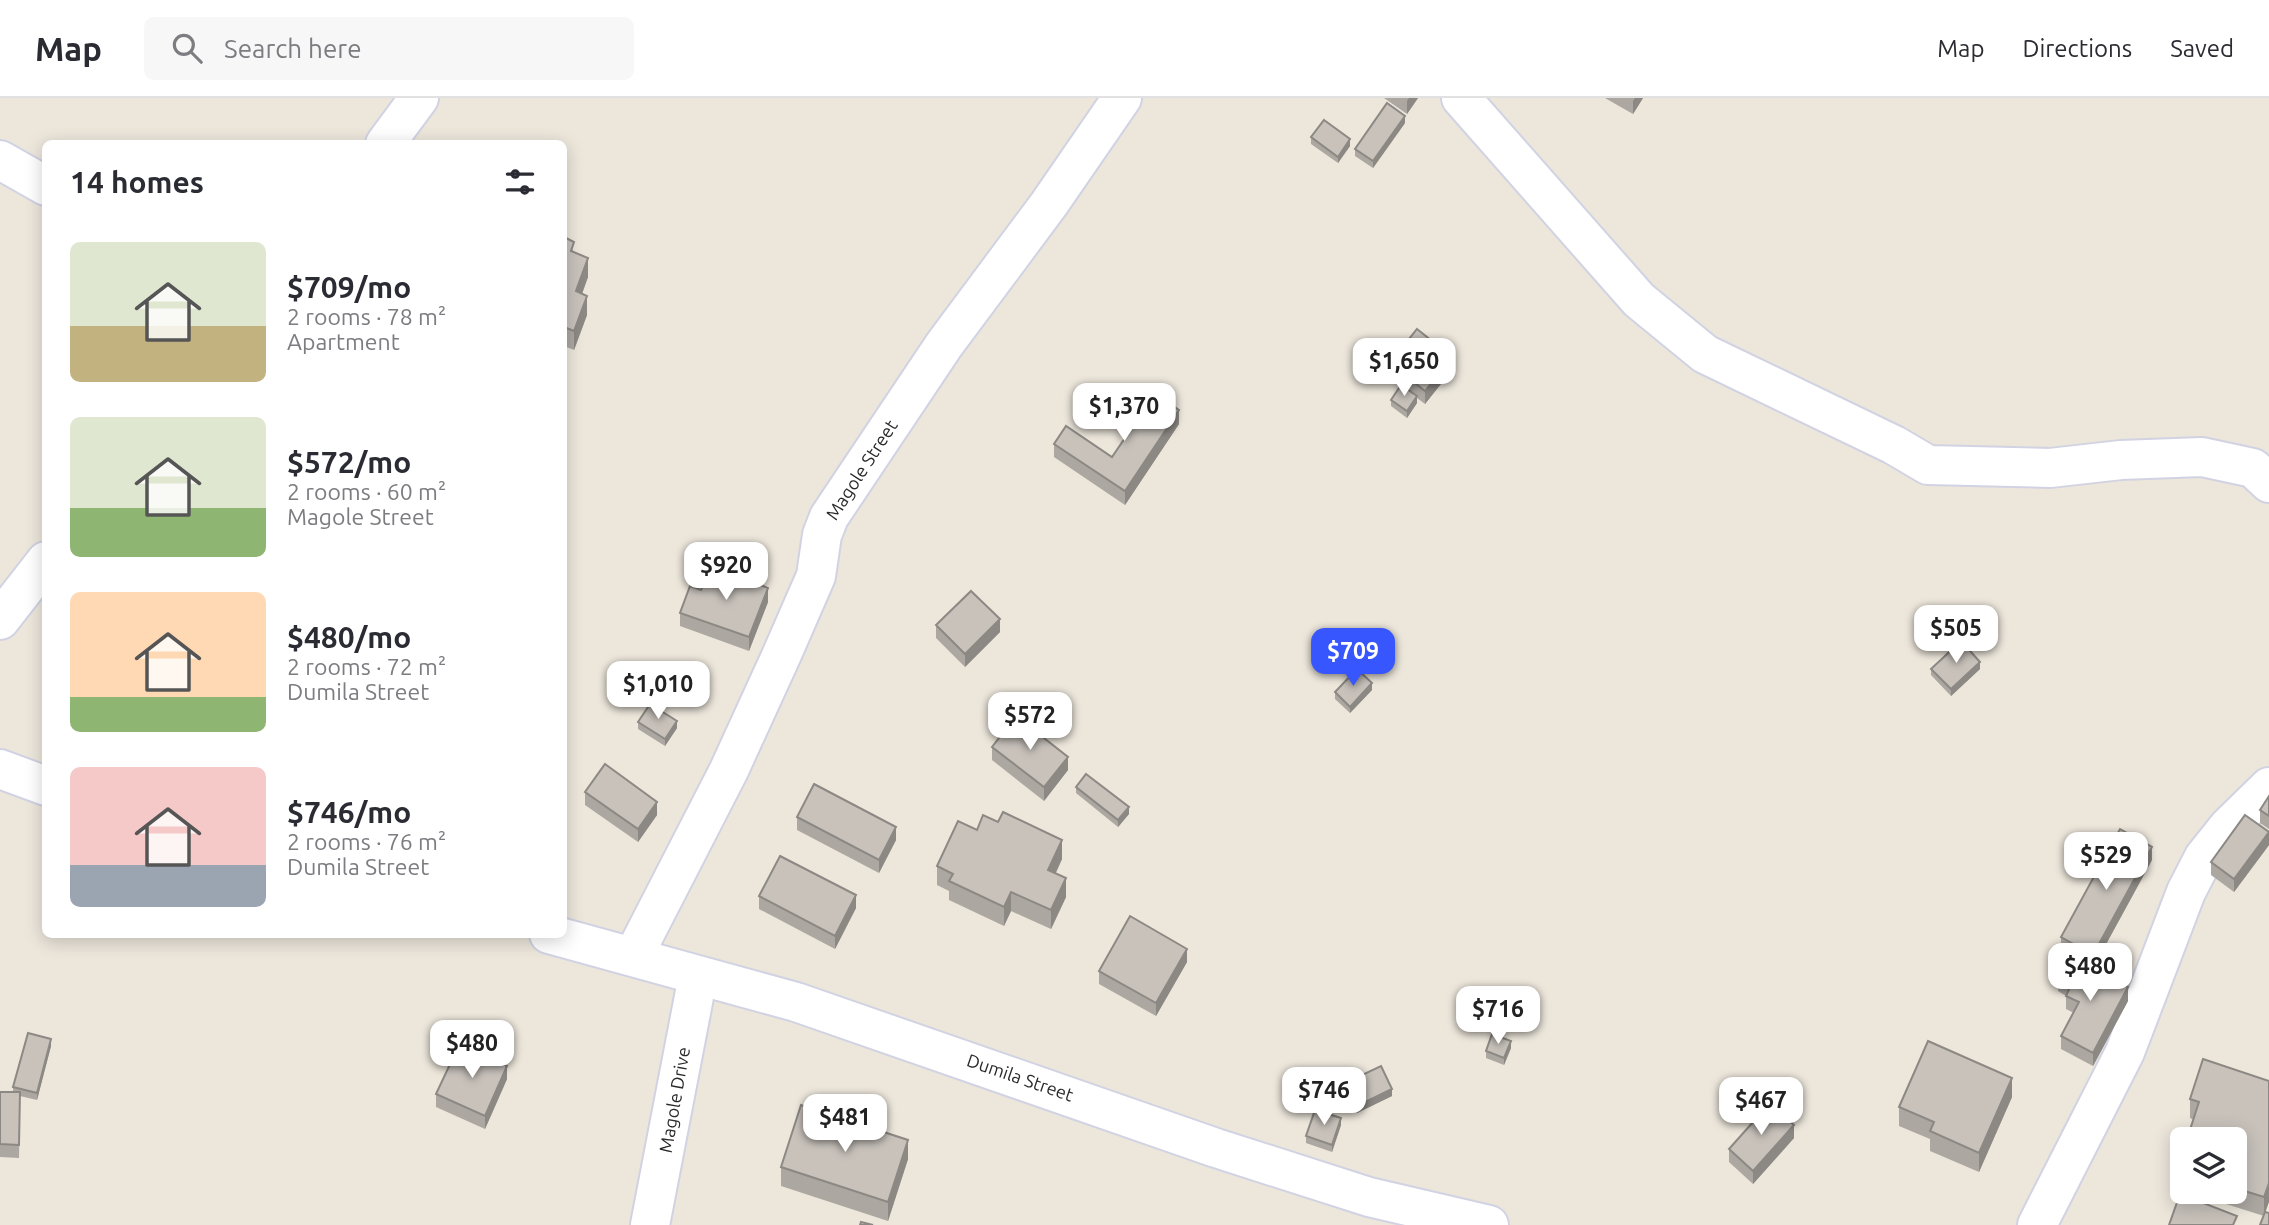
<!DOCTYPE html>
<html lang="en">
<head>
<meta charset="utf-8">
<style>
	:root { --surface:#fff; --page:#f7f7f7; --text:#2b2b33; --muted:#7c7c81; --line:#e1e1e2; --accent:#3856fd }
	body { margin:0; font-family:Ubuntu,sans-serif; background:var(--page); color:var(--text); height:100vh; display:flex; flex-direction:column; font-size:26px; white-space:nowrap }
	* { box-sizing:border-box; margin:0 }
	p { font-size:23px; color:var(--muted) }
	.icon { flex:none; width:38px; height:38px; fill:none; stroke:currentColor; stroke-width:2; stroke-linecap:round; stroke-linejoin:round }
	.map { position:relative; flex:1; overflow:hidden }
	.sheet { position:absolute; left:42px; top:42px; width:525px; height:798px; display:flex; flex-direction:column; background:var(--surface); border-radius:10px; box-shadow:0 4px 18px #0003 }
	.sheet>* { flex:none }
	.fabs { position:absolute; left:2170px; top:1029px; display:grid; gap:14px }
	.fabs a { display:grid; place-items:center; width:77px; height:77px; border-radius:10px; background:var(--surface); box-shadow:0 4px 18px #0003; font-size:35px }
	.price { position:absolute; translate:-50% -60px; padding:0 16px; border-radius:14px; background:#fff; color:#222; font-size:23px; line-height:46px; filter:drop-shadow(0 2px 4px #0008) }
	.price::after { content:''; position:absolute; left:50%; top:42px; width:21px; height:16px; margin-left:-10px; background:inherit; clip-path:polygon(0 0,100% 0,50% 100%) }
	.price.selected { background:var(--accent); color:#fff }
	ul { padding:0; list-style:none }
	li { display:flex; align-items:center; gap:21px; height:175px; padding:0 28px }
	li span { display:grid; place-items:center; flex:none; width:196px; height:140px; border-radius:10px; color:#555 }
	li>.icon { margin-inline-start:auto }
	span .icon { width:84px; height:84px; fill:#fffc; stroke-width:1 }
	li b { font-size:30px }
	h2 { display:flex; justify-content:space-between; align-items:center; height:84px; padding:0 28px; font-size:30px }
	header { display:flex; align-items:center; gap:42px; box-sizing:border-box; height:98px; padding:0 35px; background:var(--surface); border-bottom:2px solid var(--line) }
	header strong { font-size:33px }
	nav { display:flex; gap:38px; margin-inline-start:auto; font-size:24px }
	.search { width:490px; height:63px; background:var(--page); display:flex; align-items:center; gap:18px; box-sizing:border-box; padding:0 24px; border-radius:10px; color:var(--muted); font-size:26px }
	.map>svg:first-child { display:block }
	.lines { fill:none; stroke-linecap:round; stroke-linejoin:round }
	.minor-casing { stroke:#d1d3e3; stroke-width:42 }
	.minor { stroke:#fff; stroke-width:38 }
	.wall { fill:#aca7a1 }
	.shaded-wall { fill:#8c8883 }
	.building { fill:#c8c2bb; stroke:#8c8883; stroke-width:2 }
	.labels { text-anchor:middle; stroke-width:7; stroke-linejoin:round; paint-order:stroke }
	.street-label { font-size:18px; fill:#2a2a2a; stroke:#fff }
</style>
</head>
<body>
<header>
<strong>Map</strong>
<div class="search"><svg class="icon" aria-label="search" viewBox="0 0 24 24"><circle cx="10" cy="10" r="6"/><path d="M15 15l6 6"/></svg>Search here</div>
<nav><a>Map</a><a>Directions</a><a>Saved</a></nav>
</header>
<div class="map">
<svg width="2269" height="1127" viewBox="0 0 2269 1127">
	<rect width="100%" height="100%" fill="#ece6db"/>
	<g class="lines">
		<!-- minor casing -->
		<g class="minor-casing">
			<g id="minor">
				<path d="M1461,0L1639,202L1705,256L1894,347L1928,367L2050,370L2121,362L2202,359L2253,370L2269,385"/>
				<path d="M385,46L419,0"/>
				<path d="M0,62L46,88"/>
				<path d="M0,522L46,463"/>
				<path d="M0,671L46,688"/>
				<path d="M549,836L796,904L1216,1050L1369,1099L1489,1127"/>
				<path d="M634,857L729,672L782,556L816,478L822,437L829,419L944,247L1049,106L1122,0"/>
				<path d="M650,1127L698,878"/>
				<path d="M2037,1127L2125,954L2186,794L2204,759L2228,729L2269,689"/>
			</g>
		</g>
		<!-- minor -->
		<use href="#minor" class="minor"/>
	</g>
	<!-- wall -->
	<g class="wall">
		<path d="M1384,0H1418L1407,16Z"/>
		<path d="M1605,0H1643L1633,16Z"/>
		<path d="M1405,25L1373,70L1355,58V51Z"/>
		<path d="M1311,39L1350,48L1338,65L1311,46Z"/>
		<path d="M564,139L574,154L588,179L582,196L587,217L574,252L564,248Z"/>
		<path d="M1390,265L1452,272L1425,306L1417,300V305L1407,320L1391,308V302L1406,291L1390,278Z"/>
		<path d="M1143,311L1179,326L1125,407L1054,359V346L1112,359L1127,337L1124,335V322Z"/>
		<path d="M701,492L768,504L749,553L680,528V515Z"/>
		<path d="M936,527L1000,534L965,569L936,540Z"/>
		<path d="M1931,571H1980L1951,598L1931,577Z"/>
		<path d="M1372,592L1350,615L1335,601V594Z"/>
		<path d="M638,624L677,630L665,648L638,631Z"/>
		<path d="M992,649L1068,672L1044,703L992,662Z"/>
		<path d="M1076,689L1129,716L1118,729L1076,695Z"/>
		<path d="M585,694L657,717L638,744L585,707Z"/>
		<path d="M2269,698V731L2260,725V712Z"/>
		<path d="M797,719L896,742L879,775L797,732Z"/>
		<path d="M977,732L1062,761L1056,775L1066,799L1051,831L1011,813L1004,828L949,802V793L937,787V768Z"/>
		<path d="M2269,747L2234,794L2211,777V764Z"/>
		<path d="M2152,762L2093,870L2061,852V839Z"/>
		<path d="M759,798L856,810L835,851L759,811Z"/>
		<path d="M1187,864L1156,918L1099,886V873Z"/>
		<path d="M2058,880L2128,903L2093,968L2061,951V938L2074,915L2066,911V898L2058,893Z"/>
		<path d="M51,948L37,1002L20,998L19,1060L0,1059V994H13V989Z"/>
		<path d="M1511,950L1504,967L1486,960V953Z"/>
		<path d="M507,981L485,1031L436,1009V996Z"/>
		<path d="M2269,983L2266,1114L2264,1118L2188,1094H2235V1041L2190,1020V1001Z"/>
		<path d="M1345,985L1392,998L1357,1015L1345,992Z"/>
		<path d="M2012,999L1979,1074L1930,1053V1041L1899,1028V1009Z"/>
		<path d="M1341,1027L1332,1054L1306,1045V1038Z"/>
		<path d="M1794,1040L1753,1086L1729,1064V1051Z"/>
		<path d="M2182,1057V1092L2177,1091V1071Z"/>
		<path d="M908,1061L888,1123L781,1088V1069Z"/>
	</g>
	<!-- shaded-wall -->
	<g class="shaded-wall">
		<path d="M1409,0H1418L1407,16V3Z"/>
		<path d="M1635,0H1643L1633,16V3Z"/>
		<path d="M1405,18V25L1373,70V63Z"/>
		<path d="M1350,41V48L1338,65V59Z"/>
		<path d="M588,160V179L576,212V193Z"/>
		<path d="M587,198V217L574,252V233Z"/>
		<path d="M1452,259V272L1425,306V293Z"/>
		<path d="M1417,298V305L1407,320V313Z"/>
		<path d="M1179,312V326L1125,407V393Z"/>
		<path d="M768,490V504L749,553V539Z"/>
		<path d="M1000,521V534L965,569V556Z"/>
		<path d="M1980,564V571L1951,598V591Z"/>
		<path d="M1372,585V592L1350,615V609Z"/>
		<path d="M677,623V630L665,648V641Z"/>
		<path d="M1068,659V672L1044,703V689Z"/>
		<path d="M657,704V717L638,744V731Z"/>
		<path d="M1129,709V716L1118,729V722Z"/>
		<path d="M896,729V742L879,775V762Z"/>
		<path d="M2269,734V747L2234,794V781Z"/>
		<path d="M1062,742V761L1048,791V772Z"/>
		<path d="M2152,749V762L2093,870V857Z"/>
		<path d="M1066,780V799L1051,831V812Z"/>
		<path d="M1011,794V813L1004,828V809Z"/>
		<path d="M856,797V810L835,851V838Z"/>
		<path d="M1187,851V864L1156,918V905Z"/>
		<path d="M2128,889V903L2093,968V955Z"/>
		<path d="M51,941V948L37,1002V995Z"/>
		<path d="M1511,943V950L1504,967V960Z"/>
		<path d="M507,968V981L485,1031V1018Z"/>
		<path d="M2012,980V999L1979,1074V1055Z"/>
		<path d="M1392,991V998L1357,1015V1008Z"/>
		<path d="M1341,1020V1027L1332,1054V1047Z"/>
		<path d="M1794,1027V1040L1753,1086V1073Z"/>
		<path d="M908,1042V1061L888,1123V1104Z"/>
		<path d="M2269,1085V1104L2264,1118V1099Z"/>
	</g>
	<!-- building -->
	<g class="building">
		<path d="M1387,5L1405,18L1373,63L1355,51Z"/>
		<path d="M1324,22L1350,41L1338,59L1311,39Z"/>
		<path d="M564,139L574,144L571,153L588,160L576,193L587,198L574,233L564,229Z"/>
		<path d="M1417,231L1452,259L1425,293L1390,265Z"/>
		<path d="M1401,287L1417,298L1407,313L1391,302Z"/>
		<path d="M1153,294L1179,312L1125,393L1054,346L1066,328L1112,359L1133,328L1124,322L1135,306L1143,311Z"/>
		<path d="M710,467L768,490L749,539L680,515L690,488L701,492Z"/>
		<path d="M971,493L1000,521L965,556L936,527Z"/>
		<path d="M1961,543L1980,564L1951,591L1931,571Z"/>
		<path d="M1357,571L1372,585L1350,609L1335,594Z"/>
		<path d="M650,606L677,623L665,641L638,624Z"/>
		<path d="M1016,618L1068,659L1044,689L992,649Z"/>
		<path d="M605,666L657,704L638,731L585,694Z"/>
		<path d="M1086,676L1129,709L1118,722L1076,689Z"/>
		<path d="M814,686L896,729L879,762L797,719Z"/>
		<path d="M2269,698V718L2260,712Z"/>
		<path d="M1003,714L1062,742L1048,772L1066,780L1051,812L1011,794L1004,809L949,783L953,776L937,768L958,723L977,732L983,717L998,724Z"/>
		<path d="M2245,717L2269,734L2234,781L2211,764Z"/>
		<path d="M2120,731L2152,749L2093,857L2061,839Z"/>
		<path d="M780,758L856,797L835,838L759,798Z"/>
		<path d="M1130,818L1187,851L1156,905L1099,873Z"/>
		<path d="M2070,858L2128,889L2093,955L2061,938L2079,904L2066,898L2071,887L2058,880Z"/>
		<path d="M28,935L51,941L37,995L13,989Z"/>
		<path d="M1492,936L1511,943L1504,960L1486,953Z"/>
		<path d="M1928,943L2012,980L1979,1055L1930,1033L1934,1024L1899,1009Z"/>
		<path d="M459,947L507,968L485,1018L436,996Z"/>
		<path d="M2203,961L2269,983V1085L2264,1099L2235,1090V1041H2187L2199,1004L2190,1001Z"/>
		<path d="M1381,968L1392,991L1357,1008L1345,985Z"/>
		<path d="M0,994H20L19,1047L0,1046Z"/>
		<path d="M1770,1005L1794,1027L1753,1073L1729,1051Z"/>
		<path d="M801,1007L908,1042L888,1104L781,1069Z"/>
		<path d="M1315,1012L1341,1020L1332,1047L1306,1038Z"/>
		<path d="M2182,1057V1073L2177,1071Z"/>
		<path d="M2180,1096L2237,1118L2233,1127H2169Z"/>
		<path d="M2265,1114L2269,1115V1127H2260Z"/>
		<path d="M861,1124L873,1127H860Z"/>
	</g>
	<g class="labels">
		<!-- street labels -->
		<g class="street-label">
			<text transform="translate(862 372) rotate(-57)" y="6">Magole Street</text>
			<text transform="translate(1020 980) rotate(19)" y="6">Dumila Street</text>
			<text transform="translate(675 1002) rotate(-80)" y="6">Magole Drive</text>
		</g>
	</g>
</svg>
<div class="fabs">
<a><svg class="icon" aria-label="layers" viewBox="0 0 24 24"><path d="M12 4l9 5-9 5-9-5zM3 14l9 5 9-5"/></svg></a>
</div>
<b class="price" style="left:1404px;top:300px">$1,650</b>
<b class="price" style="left:1124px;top:345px">$1,370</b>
<b class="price" style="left:726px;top:504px">$920</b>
<b class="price" style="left:1956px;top:567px">$505</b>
<b class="price selected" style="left:1353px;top:590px">$709</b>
<b class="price" style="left:658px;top:623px">$1,010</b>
<b class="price" style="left:1030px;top:654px">$572</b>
<b class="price" style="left:2106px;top:794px">$529</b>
<b class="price" style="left:2090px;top:905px">$480</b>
<b class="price" style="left:1498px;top:948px">$716</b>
<b class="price" style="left:472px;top:982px">$480</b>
<b class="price" style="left:1324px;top:1029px">$746</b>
<b class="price" style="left:1761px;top:1039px">$467</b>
<b class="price" style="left:845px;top:1056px">$481</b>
<section class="sheet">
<h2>14 homes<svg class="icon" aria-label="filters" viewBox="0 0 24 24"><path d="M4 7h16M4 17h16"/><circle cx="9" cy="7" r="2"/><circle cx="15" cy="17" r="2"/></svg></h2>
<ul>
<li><span style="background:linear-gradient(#dfe7d0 60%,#c2b280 0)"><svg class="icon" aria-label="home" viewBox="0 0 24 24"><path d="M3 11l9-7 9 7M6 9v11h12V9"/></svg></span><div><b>$709/mo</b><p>2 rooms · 78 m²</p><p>Apartment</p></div></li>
<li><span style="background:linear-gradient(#dfe7d0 65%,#8fb573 0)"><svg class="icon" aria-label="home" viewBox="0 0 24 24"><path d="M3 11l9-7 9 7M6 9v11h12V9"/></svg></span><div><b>$572/mo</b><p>2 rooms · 60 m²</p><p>Magole Street</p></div></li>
<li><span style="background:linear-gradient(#ffd9b3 75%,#8fb573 0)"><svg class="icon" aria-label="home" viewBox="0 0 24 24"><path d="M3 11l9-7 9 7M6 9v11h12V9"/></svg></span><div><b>$480/mo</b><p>2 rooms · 72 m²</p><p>Dumila Street</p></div></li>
<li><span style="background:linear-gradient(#f6c9c9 70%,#9aa5b1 0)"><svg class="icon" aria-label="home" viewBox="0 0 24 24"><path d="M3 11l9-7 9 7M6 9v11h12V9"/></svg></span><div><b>$746/mo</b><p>2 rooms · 76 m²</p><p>Dumila Street</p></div></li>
</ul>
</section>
</div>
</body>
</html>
